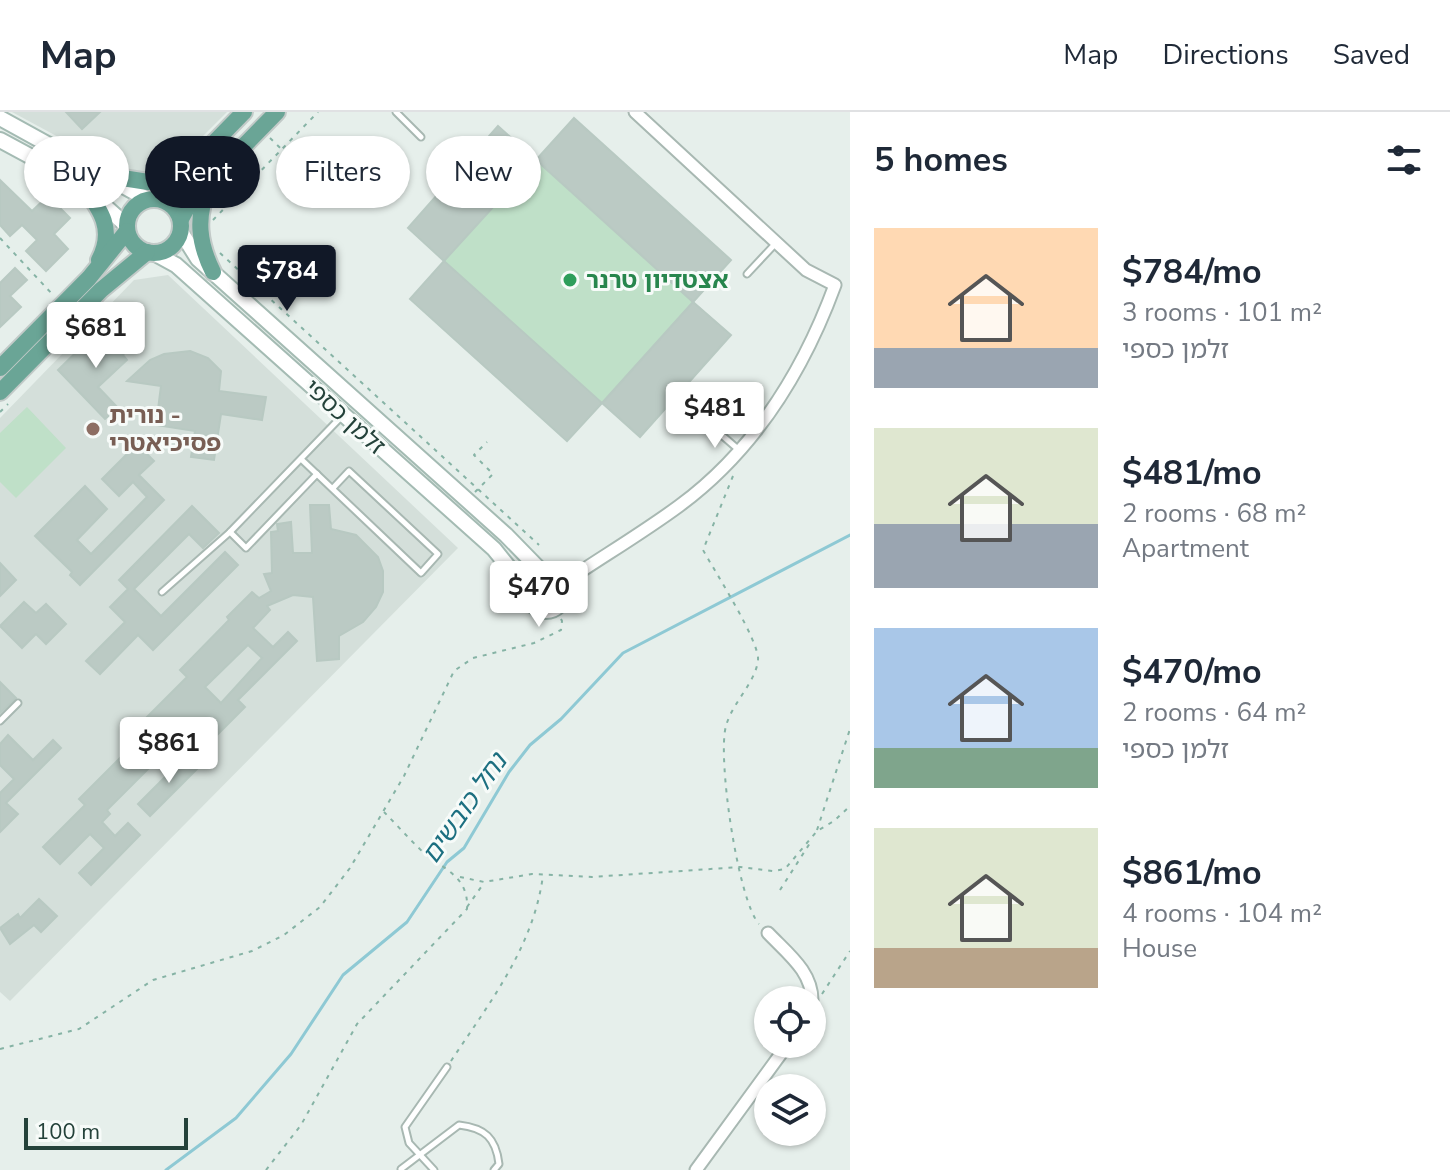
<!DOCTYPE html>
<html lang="en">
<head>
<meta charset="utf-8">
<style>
	:root { --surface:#fff; --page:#f6f6f7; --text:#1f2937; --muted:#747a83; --line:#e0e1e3; --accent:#111827 }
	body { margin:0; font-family:"Nunito Sans","Noto Sans Hebrew",sans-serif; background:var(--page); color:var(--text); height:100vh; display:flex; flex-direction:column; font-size:30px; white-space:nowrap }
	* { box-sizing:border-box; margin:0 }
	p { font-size:26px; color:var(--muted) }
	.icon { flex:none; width:44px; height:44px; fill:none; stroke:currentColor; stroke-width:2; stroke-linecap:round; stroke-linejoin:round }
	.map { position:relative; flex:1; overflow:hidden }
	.drawer { display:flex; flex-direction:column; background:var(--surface); width:600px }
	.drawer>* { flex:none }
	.banner { position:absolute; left:24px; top:24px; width:706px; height:72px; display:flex; gap:16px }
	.buttons { position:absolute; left:754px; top:874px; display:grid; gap:16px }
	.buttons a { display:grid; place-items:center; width:72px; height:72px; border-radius:50%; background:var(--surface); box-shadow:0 2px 6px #0004; font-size:40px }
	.scale { position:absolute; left:24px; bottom:20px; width:164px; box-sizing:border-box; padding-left:8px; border:4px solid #24423a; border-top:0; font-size:22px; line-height:28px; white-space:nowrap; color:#24423a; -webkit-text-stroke:6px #f7fbf9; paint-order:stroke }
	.price { position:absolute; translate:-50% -68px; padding:0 18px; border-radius:8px; background:#fff; color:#222; font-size:26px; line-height:52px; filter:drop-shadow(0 2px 4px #0008) }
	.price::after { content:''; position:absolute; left:50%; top:48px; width:24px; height:18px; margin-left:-12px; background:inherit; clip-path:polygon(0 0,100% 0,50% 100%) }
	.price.current { background:var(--accent); color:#fff }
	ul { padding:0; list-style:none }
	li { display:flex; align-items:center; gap:24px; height:200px; padding:0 24px }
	li span { display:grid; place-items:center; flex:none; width:224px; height:160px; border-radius:0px; color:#555 }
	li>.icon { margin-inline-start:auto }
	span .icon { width:96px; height:96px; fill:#fffc; stroke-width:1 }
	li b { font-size:34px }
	h2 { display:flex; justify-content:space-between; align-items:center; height:96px; padding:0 24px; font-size:34px }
	.pill { padding:0 28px; border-radius:36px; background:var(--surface); box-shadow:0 2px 6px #0004; font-size:28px; line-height:72px }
	.pill.current { background:var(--accent); color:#fff }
	header { display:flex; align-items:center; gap:48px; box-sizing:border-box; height:112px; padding:0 40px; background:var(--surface); border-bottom:2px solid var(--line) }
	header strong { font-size:38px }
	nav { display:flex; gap:44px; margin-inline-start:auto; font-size:28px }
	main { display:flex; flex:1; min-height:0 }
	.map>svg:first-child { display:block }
	.built { fill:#d4dfda }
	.green { fill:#bfe0c8 }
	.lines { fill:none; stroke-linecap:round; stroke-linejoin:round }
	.stream { stroke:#8ec9d4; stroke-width:3 }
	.building { fill:#bbcac4; stroke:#b8c9c2; stroke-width:2; fill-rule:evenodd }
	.lane-casing { stroke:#a8b8b2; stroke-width:9 }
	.street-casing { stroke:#a8b8b2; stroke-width:15 }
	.secondary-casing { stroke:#a4bbb3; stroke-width:18 }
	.primary-casing { stroke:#c2cac8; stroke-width:20 }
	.path { stroke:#86b3a5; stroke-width:2; stroke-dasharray:4 6; stroke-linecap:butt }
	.lane { stroke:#fff; stroke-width:5 }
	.street { stroke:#fff; stroke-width:11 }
	.secondary { stroke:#fff; stroke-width:14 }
	.primary { stroke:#6aa596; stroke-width:16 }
	.leisure-dot { fill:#2e9e5b; stroke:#f7fbf9; stroke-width:3 }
	.education-dot { fill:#8d6e63; stroke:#f7fbf9; stroke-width:3 }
	.labels { text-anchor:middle; stroke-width:6; stroke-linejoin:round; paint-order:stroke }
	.leisure-label { font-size:24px; font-weight:bold; fill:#27864d; stroke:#f7fbf9; text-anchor:start }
	.education-label { font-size:24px; font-weight:bold; fill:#785e54; stroke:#f7fbf9; text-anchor:start }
	.street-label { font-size:24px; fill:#24423a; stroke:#f7fbf9 }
	.water-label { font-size:26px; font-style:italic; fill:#1c6f80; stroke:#f7fbf9 }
</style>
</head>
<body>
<header>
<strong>Map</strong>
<nav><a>Map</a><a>Directions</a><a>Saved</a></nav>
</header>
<main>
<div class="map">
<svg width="850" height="1058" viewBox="0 0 850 1058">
	<rect width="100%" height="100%" fill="#e6efeb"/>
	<!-- built -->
	<g class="built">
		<path d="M12,0H227L181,46L161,58L138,61L114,55Z"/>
		<path d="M168,163L458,436L10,889L0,880V306L134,168Z"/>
	</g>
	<!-- green -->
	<g class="green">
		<path d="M574,6L731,148L694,190L731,223L640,325L602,291L567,329L410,187L444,149L408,116L498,14L536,48Z"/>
		<path d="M27,295L66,336L16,386L0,370V321Z"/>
	</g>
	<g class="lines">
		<!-- stream -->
		<path class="stream" d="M166,1058L236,1006L291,942L343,863L407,810L447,750L464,736L509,660L530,633L561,607L623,541L850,423"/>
	</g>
	<!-- building -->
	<g class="building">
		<path d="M66,0H100L82,17Z"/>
		<path d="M574,6L731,148L693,190L536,48Z"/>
		<path d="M498,14L536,48L444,149L408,116Z"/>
		<path d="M0,68L32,99L48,84L70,106L54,122L68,137L46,159L26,139L37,128L22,113L10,124L0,113Z"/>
		<path d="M444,149L602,291L567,329L410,187Z"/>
		<path d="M15,156L27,168L10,184L21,195L0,215V171Z"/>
		<path d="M693,190L731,223L640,325L602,291Z"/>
		<path d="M98,219L107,228L112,223L129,234L123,243L127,248L98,275L118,296L105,307L58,258Z"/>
		<path d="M190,239L208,246L221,259L219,279L266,285L262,308L221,302L214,348L191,345L195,319L156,313L161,274L127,269L150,248L164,242Z"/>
		<path d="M137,332L154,349L139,363L164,388L80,473L70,463L72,460L35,424L85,374L107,397L77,428L91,442L147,385L133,370L119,384L102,367Z"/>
		<path d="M310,393H329L331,417L356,423L378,445L383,459V480L376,495L363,510L339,524V547L317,549L313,485L293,483L267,494L270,498L253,516L273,535L288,520L297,529L238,588L245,595L202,638L181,617L160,638L163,642L107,698L110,702L102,710L115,724L128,711L140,723L91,773L79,761L104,736L90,722L60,752L43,735L85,693L79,687L131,635L124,628L187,565L180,558L229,508L227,505L252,480L259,486L271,479L264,462L272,461L271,420L278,419L277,412L291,410L293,441H312ZM248,533L262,546L221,591L205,575Z"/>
		<path d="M192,394L219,421L203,436L189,422L134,477L161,504L225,440L238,453L153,538L138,523L100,562L86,549L125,510L110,495L128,477L119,468Z"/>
		<path d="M0,451L16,468L0,484Z"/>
		<path d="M24,490L36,501L46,492L66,512L46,532L36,522L22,536L0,514Z"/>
		<path d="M0,570L16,586L0,601Z"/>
		<path d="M8,623L33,648L53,628L61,636L6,691L18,702L0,720V681L14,667L0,653V632Z"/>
		<path d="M188,642L200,654L150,704L138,692Z"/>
		<path d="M39,787L57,804L41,820L34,813L10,832L0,816L18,802L20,806Z"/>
	</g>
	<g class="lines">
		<!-- lane casing -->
		<g class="lane-casing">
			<g id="lane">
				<path d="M396,0L421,25"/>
				<path d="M747,162L776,131"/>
				<path d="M688,294L739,338"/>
				<path d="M301,347L421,461L438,442L349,359L333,376"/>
				<path d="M230,420L246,436L317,362"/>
				<path d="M162,480L230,420L342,304"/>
				<path d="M0,609L18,591"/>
				<path d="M401,1057L459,1013C485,1016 496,1026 499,1052L494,1058"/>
				<path d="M434,1058L409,1031L405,1015L447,955"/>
			</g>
		</g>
		<!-- street casing -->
		<g class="street-casing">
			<g id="street">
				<path d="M562,472C600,446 641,422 679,394C755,338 803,260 835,173L806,158L635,0"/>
				<path d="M768,821C788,842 813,860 812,890"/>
				<path d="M696,1058L788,932"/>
			</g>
		</g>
		<!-- secondary casing -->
		<g class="secondary-casing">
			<g id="secondary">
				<path d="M0,6L147,87"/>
				<path d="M0,28L78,70L127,114"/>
				<path d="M181,120L198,147L506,423L545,463"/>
				<path d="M154,141L176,153L494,437L528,479"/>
				<circle cx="546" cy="481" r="18"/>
			</g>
		</g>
		<!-- primary casing -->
		<g class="primary-casing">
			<g id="primary">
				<path d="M97,62L148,70L181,62"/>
				<path d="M83,74C101,98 115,118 99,148"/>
				<path d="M209,75C195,105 199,132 213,160"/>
				<circle cx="154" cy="114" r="27"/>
				<path d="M159,87L244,0"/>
				<path d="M181,107L192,87L277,0"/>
				<path d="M0,256L89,166L127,119"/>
				<path d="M0,280L101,178L147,140"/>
			</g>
		</g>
		<!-- path -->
		<g class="path">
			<path d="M270,26L309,64"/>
			<path d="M213,108L318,0"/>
			<path d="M0,126L53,183"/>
			<path d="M220,141L539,433"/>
			<path d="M0,300L8,292"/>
			<path d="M733,364L703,438C714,458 760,530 758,548C756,570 732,591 726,614C717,645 738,789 759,812"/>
			<path d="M475,380L493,362L474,343L487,330"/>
			<path d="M817,718L850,617"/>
			<path d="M460,765L484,770L532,762L592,765L740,755L773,759L785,757L817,719L834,709L850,694"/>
			<path d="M780,778L810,731"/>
			<path d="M467,795L484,771"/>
			<path d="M822,882L850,839"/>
			<path d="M0,937L79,917L153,868L252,839L284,823L320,795L350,756L404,664L454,559L473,546L534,531L561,518L562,509L555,496"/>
			<path d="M451,949C490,890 534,834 543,763"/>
			<path d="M266,1058L301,1013L357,912L467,797C469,765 445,758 424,741C410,728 397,713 384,700"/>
		</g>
		<!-- lane -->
		<use href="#lane" class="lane"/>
		<!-- street -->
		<use href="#street" class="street"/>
		<!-- secondary -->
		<use href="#secondary" class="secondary"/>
		<!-- primary -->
		<use href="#primary" class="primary"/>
	</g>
	<!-- markers -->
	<circle class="leisure-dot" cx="570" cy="168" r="8"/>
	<circle class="education-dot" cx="93" cy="317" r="8"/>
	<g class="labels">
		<!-- leisure labels -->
		<g class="leisure-label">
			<text x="586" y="176">אצטדיון טרנר</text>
		</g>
		<!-- education labels -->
		<g class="education-label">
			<text x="109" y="311">נורית -<tspan x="109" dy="28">פסיכיאטרי</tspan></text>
		</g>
		<!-- street labels -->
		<g class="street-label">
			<text transform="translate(345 305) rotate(42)" y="8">זלמן כספי</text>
		</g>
		<!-- water labels -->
		<g class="water-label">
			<text transform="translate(464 696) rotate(-55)" y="9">נחל כובשים</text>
		</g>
	</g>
</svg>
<div class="buttons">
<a><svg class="icon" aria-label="locate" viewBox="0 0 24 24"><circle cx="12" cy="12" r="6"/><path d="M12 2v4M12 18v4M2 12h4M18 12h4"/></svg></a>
<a><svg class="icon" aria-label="layers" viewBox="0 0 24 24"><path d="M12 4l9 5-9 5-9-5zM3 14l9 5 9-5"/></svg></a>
</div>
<div class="scale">100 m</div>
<b class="price current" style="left:287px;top:201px">$784</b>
<b class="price" style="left:96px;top:258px">$681</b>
<b class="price" style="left:715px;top:338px">$481</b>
<b class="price" style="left:539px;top:517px">$470</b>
<b class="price" style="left:169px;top:673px">$861</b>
<div class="banner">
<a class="pill">Buy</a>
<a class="pill current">Rent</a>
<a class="pill">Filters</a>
<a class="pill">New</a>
</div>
</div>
<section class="drawer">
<h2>5 homes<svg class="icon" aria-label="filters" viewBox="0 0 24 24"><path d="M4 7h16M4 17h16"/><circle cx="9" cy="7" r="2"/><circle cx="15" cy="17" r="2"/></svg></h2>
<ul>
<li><span style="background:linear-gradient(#ffd9b3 75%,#9aa5b1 0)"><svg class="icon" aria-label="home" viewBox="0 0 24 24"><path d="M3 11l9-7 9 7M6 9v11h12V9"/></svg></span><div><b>$784/mo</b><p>3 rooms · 101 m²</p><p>זלמן כספי</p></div></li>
<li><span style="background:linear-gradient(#dfe7d0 60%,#9aa5b1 0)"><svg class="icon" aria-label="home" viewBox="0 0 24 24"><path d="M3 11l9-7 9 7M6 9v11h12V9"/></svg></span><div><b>$481/mo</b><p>2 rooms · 68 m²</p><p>Apartment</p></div></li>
<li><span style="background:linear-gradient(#a9c7e8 75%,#7fa58c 0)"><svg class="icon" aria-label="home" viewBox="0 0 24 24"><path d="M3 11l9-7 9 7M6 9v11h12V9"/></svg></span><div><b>$470/mo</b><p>2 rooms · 64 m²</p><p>זלמן כספי</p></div></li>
<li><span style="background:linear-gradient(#dfe7d0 75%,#b9a48a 0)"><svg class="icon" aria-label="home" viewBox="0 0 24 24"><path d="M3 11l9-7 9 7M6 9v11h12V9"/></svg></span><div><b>$861/mo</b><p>4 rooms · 104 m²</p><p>House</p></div></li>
</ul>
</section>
</main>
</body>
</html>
